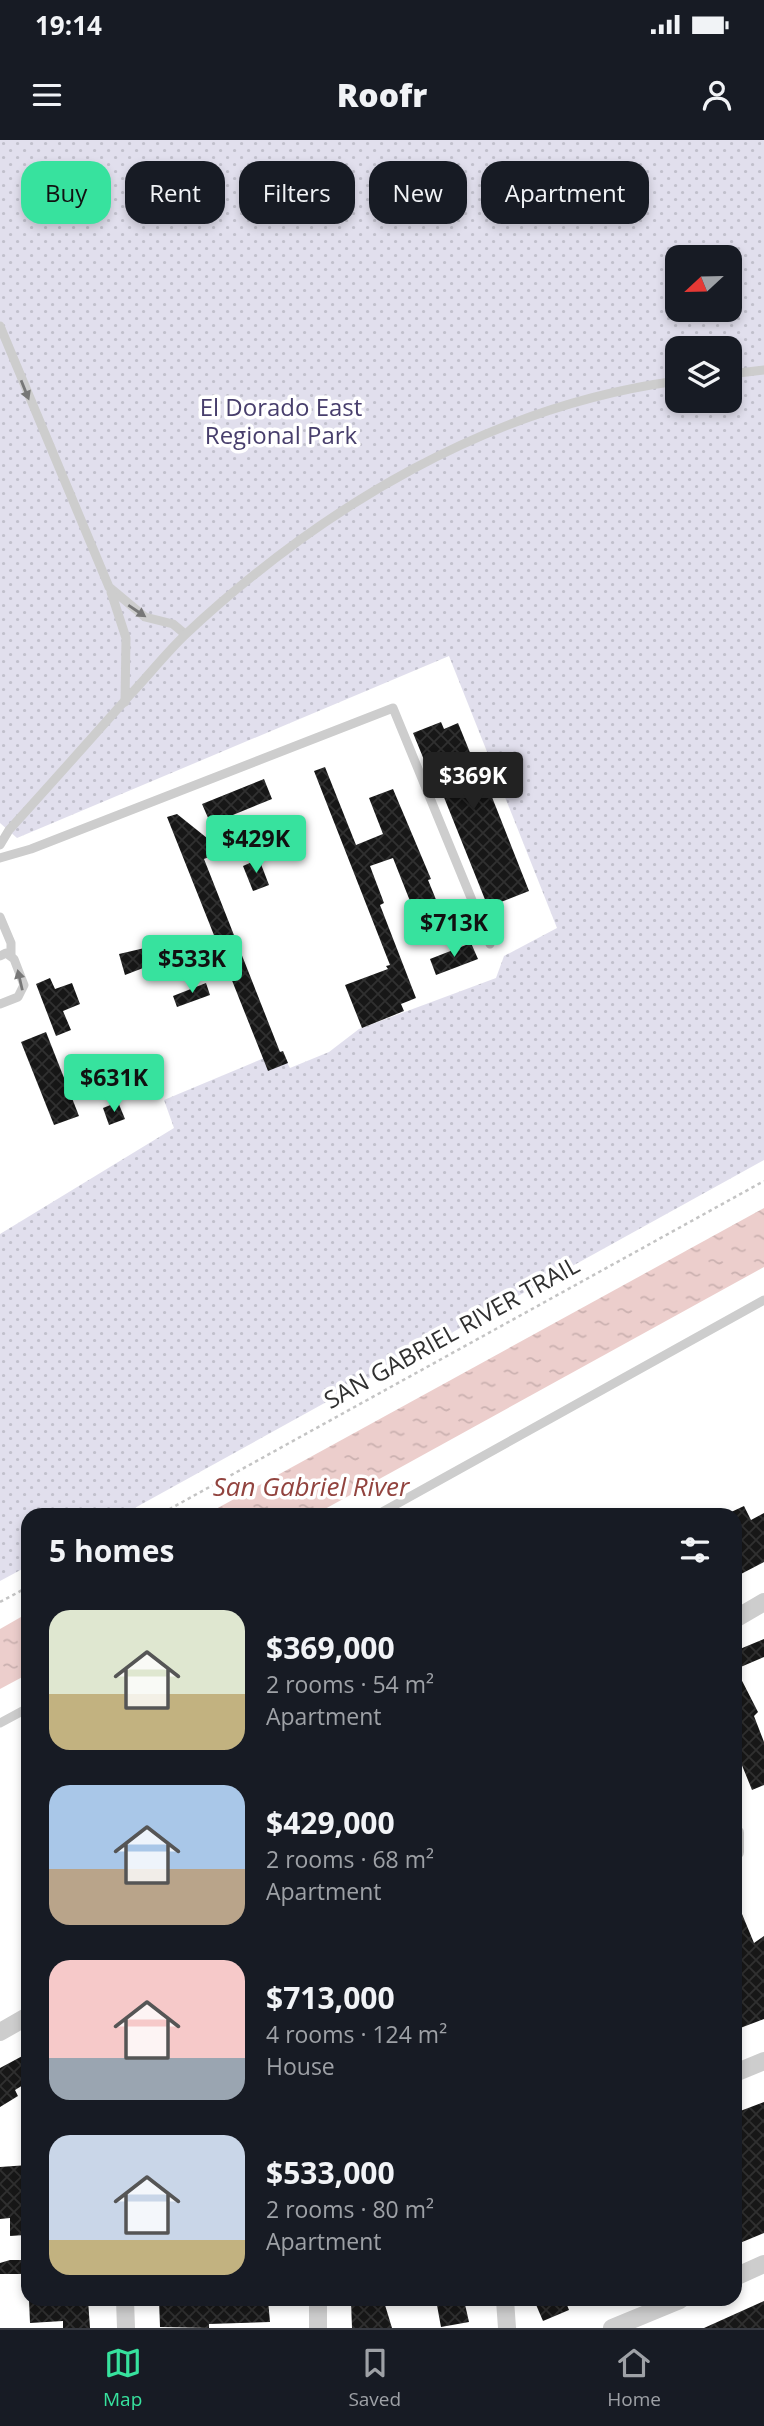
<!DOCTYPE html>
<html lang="en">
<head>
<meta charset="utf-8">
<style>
	:root { --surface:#171b24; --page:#20242c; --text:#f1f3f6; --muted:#9ea1a6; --line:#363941; --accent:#37e29e }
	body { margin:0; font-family:"Open Sans",sans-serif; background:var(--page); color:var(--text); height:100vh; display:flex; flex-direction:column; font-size:26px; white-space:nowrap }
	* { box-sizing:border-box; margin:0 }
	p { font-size:23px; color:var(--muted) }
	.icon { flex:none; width:38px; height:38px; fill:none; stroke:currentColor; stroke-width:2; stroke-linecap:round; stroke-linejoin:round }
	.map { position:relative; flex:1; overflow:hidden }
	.sheet { position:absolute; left:21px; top:1368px; width:721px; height:798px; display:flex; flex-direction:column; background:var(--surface); border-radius:21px; box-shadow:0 4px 10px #0003 }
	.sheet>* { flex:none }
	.guide { position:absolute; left:21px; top:21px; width:723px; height:63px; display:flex; gap:14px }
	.needle { width:46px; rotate:248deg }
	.tools { position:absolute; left:665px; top:105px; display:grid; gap:14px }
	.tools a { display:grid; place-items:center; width:77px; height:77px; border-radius:14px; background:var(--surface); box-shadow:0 4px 10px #0003; font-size:35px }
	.price { position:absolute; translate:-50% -60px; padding:0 16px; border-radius:7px; background:var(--accent); color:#111; font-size:23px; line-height:46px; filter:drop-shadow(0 2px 4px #0008) }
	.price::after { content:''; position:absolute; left:50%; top:42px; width:21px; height:16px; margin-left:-10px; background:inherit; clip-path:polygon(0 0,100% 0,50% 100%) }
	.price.selected { background:#222; color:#fff }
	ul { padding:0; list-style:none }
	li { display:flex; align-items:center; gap:21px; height:175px; padding:0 28px }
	li span { display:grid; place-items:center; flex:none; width:196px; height:140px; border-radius:21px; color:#555 }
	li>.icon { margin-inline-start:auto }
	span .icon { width:84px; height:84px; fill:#fffc; stroke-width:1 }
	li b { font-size:30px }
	h2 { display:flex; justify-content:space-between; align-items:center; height:84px; padding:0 28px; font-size:30px }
	.chip { padding:0 24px; border-radius:21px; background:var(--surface); box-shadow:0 4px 10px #0003; font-size:24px; line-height:63px }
	.chip.selected { background:var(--accent); color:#111 }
	.status { display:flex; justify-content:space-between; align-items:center; height:49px; padding:0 35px; background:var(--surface); direction:ltr }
	.status svg { height:19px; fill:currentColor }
	header { display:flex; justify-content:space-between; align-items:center; height:91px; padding:0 28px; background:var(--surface); font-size:32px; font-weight:800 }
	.tab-bar { display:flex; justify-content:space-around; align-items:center; height:98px; border-top:2px solid var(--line); background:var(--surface); font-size:19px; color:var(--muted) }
	.tab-bar a { display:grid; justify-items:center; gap:4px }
	.tab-bar .selected { color:var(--accent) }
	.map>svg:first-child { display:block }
	.park { fill:url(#park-dots); fill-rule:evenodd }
	.water { fill:url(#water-ripples) }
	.building { fill:url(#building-cross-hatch) }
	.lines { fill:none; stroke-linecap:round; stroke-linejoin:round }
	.path { stroke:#c4c4c4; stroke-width:2.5; stroke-dasharray:3.5 3.5; stroke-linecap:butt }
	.lane { stroke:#cdcdcd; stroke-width:9 }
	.street { stroke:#cdcdcd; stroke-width:18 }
	.oneway { fill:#777 }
	.labels { text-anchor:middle; stroke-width:7; stroke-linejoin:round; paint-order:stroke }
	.park-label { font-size:24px; fill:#473e6c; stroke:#fff }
	.street-label { font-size:24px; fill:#303030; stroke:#fff }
	.water-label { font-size:26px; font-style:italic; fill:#92443f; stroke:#fff }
</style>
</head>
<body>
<div class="status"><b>19:14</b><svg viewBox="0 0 49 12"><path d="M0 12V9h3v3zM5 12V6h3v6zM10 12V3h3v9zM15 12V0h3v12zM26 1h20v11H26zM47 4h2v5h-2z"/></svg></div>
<header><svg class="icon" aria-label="menu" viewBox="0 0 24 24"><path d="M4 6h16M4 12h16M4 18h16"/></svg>Roofr<svg class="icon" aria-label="person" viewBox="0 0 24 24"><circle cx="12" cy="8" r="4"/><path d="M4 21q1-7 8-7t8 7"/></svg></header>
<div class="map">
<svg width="764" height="2188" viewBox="0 0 764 2188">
	<defs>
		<pattern id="park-dots" width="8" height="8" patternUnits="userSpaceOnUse" patternTransform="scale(1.75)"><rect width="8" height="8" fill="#e1dfed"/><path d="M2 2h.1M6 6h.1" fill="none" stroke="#c1c0cc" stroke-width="1.8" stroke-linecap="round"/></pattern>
		<pattern id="water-ripples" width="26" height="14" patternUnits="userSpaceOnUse" patternTransform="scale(1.75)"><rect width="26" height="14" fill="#eccecc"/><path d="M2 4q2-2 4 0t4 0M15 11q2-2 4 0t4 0" fill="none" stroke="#cbb1b0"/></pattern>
		<pattern id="building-cross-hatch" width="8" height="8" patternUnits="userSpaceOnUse" patternTransform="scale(1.75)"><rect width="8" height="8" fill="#171717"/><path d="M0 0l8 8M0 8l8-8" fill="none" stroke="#303030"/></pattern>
	</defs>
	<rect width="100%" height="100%" fill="#fff"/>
	<!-- park -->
	<path class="park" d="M0,0H764V1020L122,1375L28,1376V1426L0,1441V1094L174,988L164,960L281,911L290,928L329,912L359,889L496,838L504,816L557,788L449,516L17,698L0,683ZM677,117H730V170H677ZM677,208H730V261H677Z"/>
	<!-- water -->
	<g class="water">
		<path d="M764,1068V1127L314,1375H205Z"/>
		<path d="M28,1473V1534L0,1549V1489Z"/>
	</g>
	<!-- building -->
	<g class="building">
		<path d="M441,582L444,589L458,583L471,615L475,614L529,751L488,767L433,630L429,632L413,593Z"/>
		<path d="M325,627L356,705L383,694L369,658L393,649L431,739L428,740L446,784L423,794L393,718L370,726L384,763L380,765L416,858L401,864L404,871L362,888L345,845L388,829L386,826L390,825L314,631Z"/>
		<path d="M264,639L272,659L228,677L239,705L204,719L280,912L283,911L288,923L268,931L167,677L177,674L222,710L202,664Z"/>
		<path d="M259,719L269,745L253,751L243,726Z"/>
		<path d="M471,803L478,819L436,835L430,819Z"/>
		<path d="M149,807L156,823L125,835L119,814Z"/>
		<path d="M50,838L55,849L72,843L80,864L63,871L71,890L56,896L36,844Z"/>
		<path d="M206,843L210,855L177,867L173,856Z"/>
		<path d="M46,892L79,976L54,985L21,902Z"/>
		<path d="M118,962L125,979L109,985L103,968Z"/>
		<path d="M744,1366L751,1380L764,1373V1422L741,1434L735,1423V1401L742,1397L735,1383V1376L729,1373Z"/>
		<path d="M764,1499V1517L736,1529L758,1572L754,1576L764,1602V1645L752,1650L735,1608V1511Z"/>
		<path d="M735,1757L754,1803L764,1796V1879L735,1890Z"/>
		<path d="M28,1913V1942L15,1950L18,1956L0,1967V1928Z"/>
		<path d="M764,1962V2093L735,2105V2020L741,2017L735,2003V1973Z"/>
		<path d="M28,2025V2050L24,2049L25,2095L10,2096V2078L0,2079V2027Z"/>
		<path d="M10,2120H27L28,2134H0V2123Z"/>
		<path d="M29,2160H88L90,2188H63V2181L30,2183Z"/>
		<path d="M159,2160H268L270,2182L209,2184V2188L160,2187Z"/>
		<path d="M374,2160L377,2166L385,2165L392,2188H352L351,2161Z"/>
		<path d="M436,2160H464L469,2182L441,2187Z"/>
		<path d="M534,2160H565L569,2170L543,2181Z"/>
		<path d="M764,2161V2188H704Z"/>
	</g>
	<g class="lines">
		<!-- path -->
		<g class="path">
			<path d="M157,1376L764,1041"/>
			<path d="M0,1462L28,1447"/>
		</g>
		<!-- lane -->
		<g class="lane">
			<path d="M0,186L109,447L145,477L173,484L185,494"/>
			<path d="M730,234L764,230"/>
			<path d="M111,452L126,498L125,562"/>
			<path d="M0,705L9,690C49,646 89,601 129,556C148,536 166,513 186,494C322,367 490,266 677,241"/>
			<path d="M0,718L31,709L393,568L490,804"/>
			<path d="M0,777L11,803V815"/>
			<path d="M0,816L6,813L14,819L24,845L18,857L0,864"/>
			<path d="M375,1376L764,1160"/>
			<path d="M0,1583L28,1568"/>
		</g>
		<!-- street -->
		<g class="street">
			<path d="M735,1479L764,1462"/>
			<path d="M735,1693V1712"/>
			<path d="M0,1892L28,1876"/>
			<path d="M735,1933L764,1921"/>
			<path d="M735,2137L764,2124"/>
			<path d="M125,2160L126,2188"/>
			<path d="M318,2160V2188"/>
			<path d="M505,2160L507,2188"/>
			<path d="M612,2188L680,2160"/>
		</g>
	</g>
	<!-- one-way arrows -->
	<defs><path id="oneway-solid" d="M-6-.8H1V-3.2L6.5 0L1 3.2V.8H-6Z" transform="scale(1.75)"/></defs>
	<g class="oneway">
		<use href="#oneway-solid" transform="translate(25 250) rotate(68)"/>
		<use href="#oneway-solid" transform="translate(137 471) rotate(34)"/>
		<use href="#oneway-solid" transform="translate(20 840) rotate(-103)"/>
	</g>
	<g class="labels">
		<!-- park labels -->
		<g class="park-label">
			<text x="281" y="276">El Dorado East<tspan x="281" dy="28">Regional Park</tspan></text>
		</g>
		<!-- street labels -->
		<g class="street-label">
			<text transform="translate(452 1193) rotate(-29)" y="8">SAN GABRIEL RIVER TRAIL</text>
		</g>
		<!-- water labels -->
		<g class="water-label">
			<text x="311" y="1356">San Gabriel River</text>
		</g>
	</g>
</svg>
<div class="tools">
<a><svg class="needle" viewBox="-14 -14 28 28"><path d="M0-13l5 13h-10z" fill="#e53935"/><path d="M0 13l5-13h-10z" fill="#9ea1a6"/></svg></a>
<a><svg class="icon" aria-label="layers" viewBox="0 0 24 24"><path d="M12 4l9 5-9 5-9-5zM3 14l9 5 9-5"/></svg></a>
</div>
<b class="price selected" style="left:473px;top:672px">$369K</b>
<b class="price" style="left:256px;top:735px">$429K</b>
<b class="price" style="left:454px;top:819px">$713K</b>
<b class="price" style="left:192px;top:855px">$533K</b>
<b class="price" style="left:114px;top:974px">$631K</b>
<div class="guide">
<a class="chip selected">Buy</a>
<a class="chip">Rent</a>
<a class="chip">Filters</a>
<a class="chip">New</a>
<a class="chip">Apartment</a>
</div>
<section class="sheet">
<h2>5 homes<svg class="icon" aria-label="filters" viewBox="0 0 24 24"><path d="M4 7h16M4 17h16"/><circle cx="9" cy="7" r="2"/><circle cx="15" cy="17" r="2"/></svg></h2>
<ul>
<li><span style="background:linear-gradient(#dfe7d0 60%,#c2b280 0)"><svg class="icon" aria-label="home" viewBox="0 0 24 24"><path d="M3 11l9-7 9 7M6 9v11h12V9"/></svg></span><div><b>$369,000</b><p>2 rooms · 54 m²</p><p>Apartment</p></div></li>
<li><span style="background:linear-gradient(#a9c7e8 60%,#b9a48a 0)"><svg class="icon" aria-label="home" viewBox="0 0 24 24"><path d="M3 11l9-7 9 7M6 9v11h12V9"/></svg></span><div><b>$429,000</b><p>2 rooms · 68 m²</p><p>Apartment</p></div></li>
<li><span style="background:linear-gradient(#f6c9c9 70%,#9aa5b1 0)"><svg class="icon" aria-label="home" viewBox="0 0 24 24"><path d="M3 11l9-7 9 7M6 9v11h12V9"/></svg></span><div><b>$713,000</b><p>4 rooms · 124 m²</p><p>House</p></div></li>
<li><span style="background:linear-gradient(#c9d6e8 75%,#c2b280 0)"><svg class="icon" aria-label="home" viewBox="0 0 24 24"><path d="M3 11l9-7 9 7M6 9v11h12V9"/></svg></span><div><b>$533,000</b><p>2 rooms · 80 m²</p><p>Apartment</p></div></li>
</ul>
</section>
</div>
<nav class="tab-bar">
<a class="selected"><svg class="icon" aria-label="map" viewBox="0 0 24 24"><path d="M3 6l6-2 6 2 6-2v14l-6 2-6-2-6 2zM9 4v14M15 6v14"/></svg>Map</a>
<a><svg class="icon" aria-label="saved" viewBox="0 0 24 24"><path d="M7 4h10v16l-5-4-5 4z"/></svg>Saved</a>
<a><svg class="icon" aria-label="home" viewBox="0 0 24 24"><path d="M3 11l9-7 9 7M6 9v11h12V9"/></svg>Home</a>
</nav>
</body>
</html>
